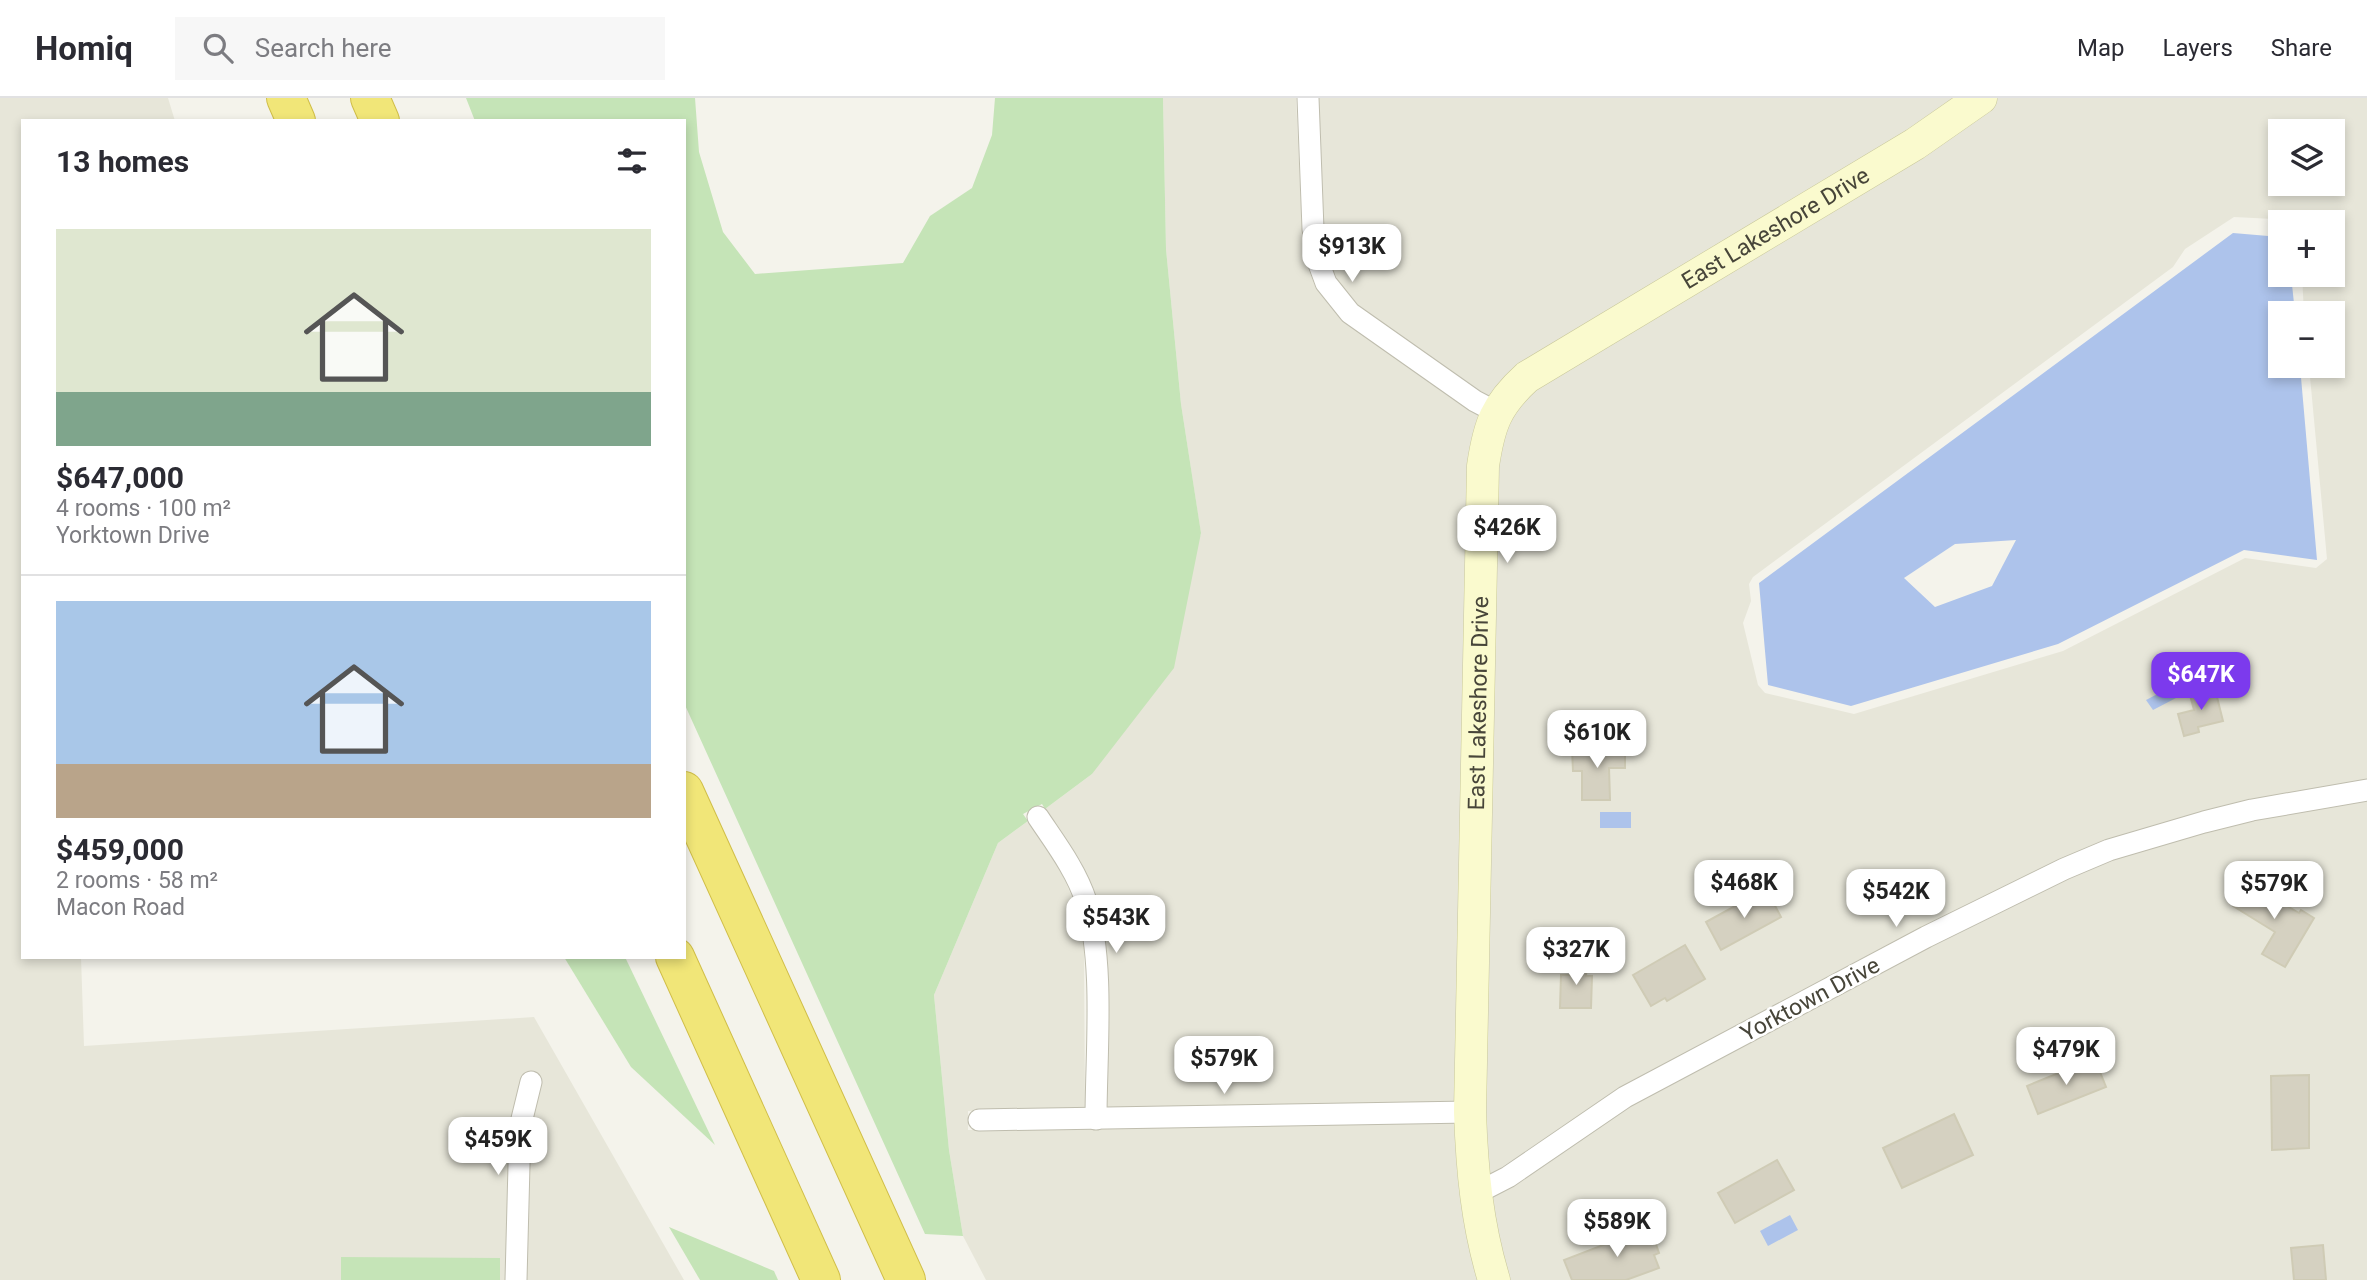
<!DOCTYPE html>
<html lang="en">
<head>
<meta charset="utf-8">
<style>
	:root { --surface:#fff; --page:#f7f7f7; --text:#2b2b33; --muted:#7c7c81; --line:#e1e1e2; --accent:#7c3aed }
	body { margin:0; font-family:Roboto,sans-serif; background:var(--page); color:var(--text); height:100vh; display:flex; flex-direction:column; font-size:26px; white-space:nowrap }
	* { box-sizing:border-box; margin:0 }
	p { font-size:23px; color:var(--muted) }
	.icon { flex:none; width:38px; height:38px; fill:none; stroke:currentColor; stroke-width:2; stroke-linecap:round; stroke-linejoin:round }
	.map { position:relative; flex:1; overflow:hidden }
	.side { position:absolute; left:21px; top:21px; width:665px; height:840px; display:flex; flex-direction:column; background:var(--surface); border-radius:0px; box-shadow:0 4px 10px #0003 }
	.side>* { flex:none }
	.buttons { position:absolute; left:2268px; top:21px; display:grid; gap:14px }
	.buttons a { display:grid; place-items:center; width:77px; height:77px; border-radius:0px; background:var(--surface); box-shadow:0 4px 10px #0003; font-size:35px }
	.price { position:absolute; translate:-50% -60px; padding:0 16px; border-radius:14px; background:#fff; color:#222; font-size:23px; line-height:46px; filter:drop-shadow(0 2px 4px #0008) }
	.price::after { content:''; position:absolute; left:50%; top:42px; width:21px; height:16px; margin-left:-10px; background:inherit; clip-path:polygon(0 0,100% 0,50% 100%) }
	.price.active { background:var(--accent); color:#fff }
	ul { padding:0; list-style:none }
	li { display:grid; align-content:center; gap:14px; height:371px; padding:0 35px }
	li+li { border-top:2px solid var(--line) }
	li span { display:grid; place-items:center; height:217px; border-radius:0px; color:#555 }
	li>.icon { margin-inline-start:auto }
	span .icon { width:126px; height:126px; fill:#fffc; stroke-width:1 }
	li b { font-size:30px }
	h2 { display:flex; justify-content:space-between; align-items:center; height:84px; padding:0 35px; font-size:30px }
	header { display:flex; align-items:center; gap:42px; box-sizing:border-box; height:98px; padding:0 35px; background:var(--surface); border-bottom:2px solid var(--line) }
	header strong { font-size:33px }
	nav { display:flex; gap:38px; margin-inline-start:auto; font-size:24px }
	.search { width:490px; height:63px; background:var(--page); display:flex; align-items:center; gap:18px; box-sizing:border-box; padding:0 24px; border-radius:0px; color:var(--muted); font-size:26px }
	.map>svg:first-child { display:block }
	.residential { fill:#e7e6d9; fill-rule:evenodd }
	.green { fill:#c5e4b7 }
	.water { fill:#adc3eb; fill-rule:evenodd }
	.building { fill:#d5d1c1; stroke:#cfcbb5; stroke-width:2 }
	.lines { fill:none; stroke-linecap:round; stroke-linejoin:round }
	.street-casing { stroke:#bfbdae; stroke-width:23 }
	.secondary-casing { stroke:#c9c89a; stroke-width:33 }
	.highway-casing { stroke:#d0be48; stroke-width:40 }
	.street { stroke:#fff; stroke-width:21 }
	.secondary { stroke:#faface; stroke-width:32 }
	.highway { stroke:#f1e678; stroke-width:38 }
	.labels { text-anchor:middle; stroke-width:5; stroke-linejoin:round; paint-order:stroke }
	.street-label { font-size:23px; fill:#474539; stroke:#fff }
</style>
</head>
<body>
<header>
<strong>Homiq</strong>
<div class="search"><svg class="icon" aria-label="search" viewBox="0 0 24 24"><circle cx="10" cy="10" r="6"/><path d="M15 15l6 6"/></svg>Search here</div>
<nav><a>Map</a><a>Layers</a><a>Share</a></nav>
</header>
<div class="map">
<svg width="2367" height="1182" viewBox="0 0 2367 1182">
	<rect width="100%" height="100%" fill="#f4f3eb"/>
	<!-- residential -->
	<g class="residential">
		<path d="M0,0H168L175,23H23V859H81L84,948L534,919L684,1182H0Z"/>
		<path d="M1163,0H1296L1302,131L1308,170L1316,190L1342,223L1483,319L1459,1004L1107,1011L1106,850L1097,801L1080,762L1045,711L1092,676L1201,436L1181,306L1166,151Z"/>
		<path d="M1319,0H1963L1492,301L1358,208L1337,181L1330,164L1324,130Z"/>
		<path d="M1998,0H2367V683L2105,743L2058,762L1921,831L1618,992L1484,1081L1494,368L1516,303ZM2280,33H2333V86H2280ZM2234,119L2333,124V177H2302L2304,215H2333V268H2309L2327,461L2316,470L2245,460L2063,553L1854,616L1765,595L1758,587L1743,525L1751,503L1749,486L1753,479L2173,169L2185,151Z"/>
		<path d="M2367,702V1182H1506L1487,1102L1631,1007L1932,848L2069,779L2113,762L2207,733L2254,721Z"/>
		<path d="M1028,723L1060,772L1075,805L1084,851L1085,1011L968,1013V1032L1459,1023L1463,1091L1460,1093L1464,1099L1483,1182H986L963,1138L949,1052L934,897L998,745Z"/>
	</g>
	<!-- green -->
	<g class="green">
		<path d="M466,0H695L699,54L723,134L755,176L903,165L930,118L972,90L992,37L995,0H1163L1166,151L1181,306L1201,435L1174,570L1092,676L1045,711L1042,706L1023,716L1028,723L998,745L934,897L949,1052L963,1138L925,1136L684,605V23H475Z"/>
		<path d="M564,859H625L715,1047L631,969Z"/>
		<path d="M669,1129L774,1173L778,1182H700Z"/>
		<path d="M341,1159L500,1160V1182H341Z"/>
	</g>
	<!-- water -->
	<g class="water">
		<path d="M2233,135L2280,139V177H2291L2295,215H2280V268H2300L2317,462L2244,452L2058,546L1851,608L1768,587L1759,485ZM2016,442L1992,488L1935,509L1904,480L1955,446Z"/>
		<path d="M2171,589L2176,600L2153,612L2146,602Z"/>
		<rect x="1600" y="714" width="31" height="16"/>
		<path d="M1790,1117L1798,1132L1768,1148L1760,1133Z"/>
	</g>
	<!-- building -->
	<g class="building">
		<path d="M2215,591L2223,623L2198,629L2199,634L2184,638L2178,616L2194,612L2190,597Z"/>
		<path d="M1625,650V670H1609L1610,702H1582V673H1573L1572,651Z"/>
		<path d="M2250,779L2268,790L2265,795L2299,815L2301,812L2314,820L2285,869L2262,856L2275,834L2233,808Z"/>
		<path d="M1766,791L1781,819L1721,852L1706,824Z"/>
		<path d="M1685,847L1705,881L1667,903L1665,900L1651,908L1633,877Z"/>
		<path d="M1570,861H1587L1586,878H1592L1591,910H1560L1561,877H1570Z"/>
		<path d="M2096,964L2106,989L2038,1016L2027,988L2071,970L2073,973Z"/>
		<path d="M2309,977V1050L2272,1052L2271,978Z"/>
		<path d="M1954,1016L1973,1057L1902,1090L1883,1050Z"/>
		<path d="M1777,1062L1794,1092L1735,1125L1718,1095Z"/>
		<path d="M1650,1129L1659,1155L1654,1157L1659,1170L1626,1182H1572L1564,1162Z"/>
		<path d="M2323,1147L2326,1182H2294L2291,1150Z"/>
	</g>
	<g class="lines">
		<!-- street casing -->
		<g class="street-casing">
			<g id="street">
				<path d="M1308,0L1313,131L1319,166L1326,185L1350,215L1475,303L1496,314"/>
				<path d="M1038,719C1056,746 1076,772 1086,803C1105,865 1096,955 1096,1021"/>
				<path d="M979,1022L1470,1014"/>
				<path d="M1475,1096L1508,1079L1625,999L1926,839L2064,771L2109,752L2204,724L2252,712L2367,692"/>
				<path d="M516,1182L520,1029L531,984"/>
			</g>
		</g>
		<!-- secondary casing -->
		<g class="secondary-casing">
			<g id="secondary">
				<path id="s1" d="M1494,1182C1477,1126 1472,1072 1470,1014L1483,368C1489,327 1496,307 1527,279L1915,46L1981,0"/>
			</g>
		</g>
		<!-- highway casing -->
		<g class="highway-casing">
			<g id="highway">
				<path d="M286,0L296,23"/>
				<path d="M370,0L380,23"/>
				<path d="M684,693L906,1182"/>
				<path d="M675,859L821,1182"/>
			</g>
		</g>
		<!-- street -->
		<use href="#street" class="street"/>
		<!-- secondary -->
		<use href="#secondary" class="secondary"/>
		<!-- highway -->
		<use href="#highway" class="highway"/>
	</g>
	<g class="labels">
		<!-- street labels -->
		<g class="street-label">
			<text dy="8" stroke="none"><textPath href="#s1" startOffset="1208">East Lakeshore Drive</textPath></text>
			<text dy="8" stroke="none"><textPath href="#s1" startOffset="579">East Lakeshore Drive</textPath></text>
			<text transform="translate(1810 901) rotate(-28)" y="8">Yorktown Drive</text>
		</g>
	</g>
</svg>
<div class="buttons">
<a><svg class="icon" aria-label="layers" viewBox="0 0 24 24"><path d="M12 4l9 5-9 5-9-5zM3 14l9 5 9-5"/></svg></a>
<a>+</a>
<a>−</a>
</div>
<b class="price" style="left:1352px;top:186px">$913K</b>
<b class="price" style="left:1507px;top:467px">$426K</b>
<b class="price active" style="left:2201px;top:614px">$647K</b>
<b class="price" style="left:1597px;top:672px">$610K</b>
<b class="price" style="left:1744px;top:822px">$468K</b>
<b class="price" style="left:2274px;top:823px">$579K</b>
<b class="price" style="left:1896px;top:831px">$542K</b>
<b class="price" style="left:1116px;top:857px">$543K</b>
<b class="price" style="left:1576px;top:889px">$327K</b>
<b class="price" style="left:2066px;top:989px">$479K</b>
<b class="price" style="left:1224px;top:998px">$579K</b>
<b class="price" style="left:498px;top:1079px">$459K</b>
<b class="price" style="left:1617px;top:1161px">$589K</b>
<section class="side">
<h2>13 homes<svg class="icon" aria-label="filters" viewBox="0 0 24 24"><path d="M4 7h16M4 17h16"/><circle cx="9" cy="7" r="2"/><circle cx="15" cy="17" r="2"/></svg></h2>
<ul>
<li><span style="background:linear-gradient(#dfe7d0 75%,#7fa58c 0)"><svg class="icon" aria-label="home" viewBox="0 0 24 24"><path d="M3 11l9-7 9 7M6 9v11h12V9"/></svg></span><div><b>$647,000</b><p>4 rooms · 100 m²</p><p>Yorktown Drive</p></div></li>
<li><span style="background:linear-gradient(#a9c7e8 75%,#b9a48a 0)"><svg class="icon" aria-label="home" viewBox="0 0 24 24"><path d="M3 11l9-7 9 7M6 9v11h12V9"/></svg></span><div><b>$459,000</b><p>2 rooms · 58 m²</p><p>Macon Road</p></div></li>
</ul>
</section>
</div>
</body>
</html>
